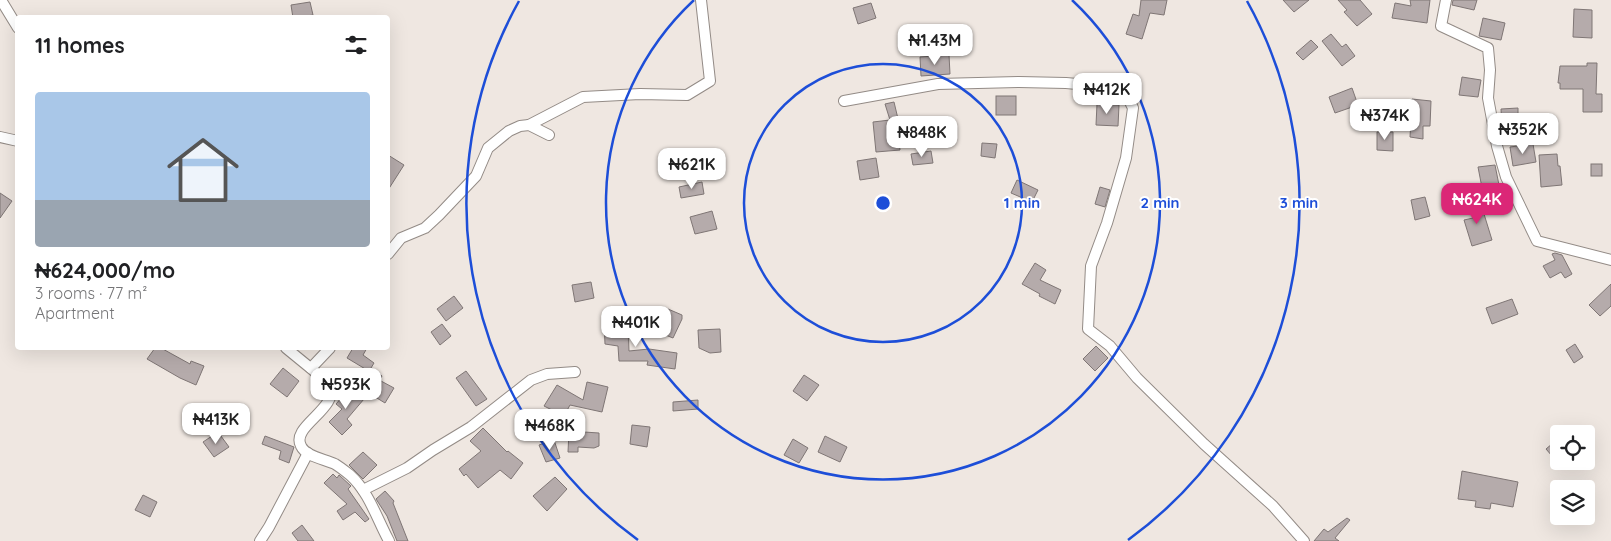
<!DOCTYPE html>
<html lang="en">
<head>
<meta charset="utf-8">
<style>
	:root { --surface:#fff; --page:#f2f2f2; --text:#202124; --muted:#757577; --line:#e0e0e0; --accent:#db2777 }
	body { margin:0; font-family:Quicksand,sans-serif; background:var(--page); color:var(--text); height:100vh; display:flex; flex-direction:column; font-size:19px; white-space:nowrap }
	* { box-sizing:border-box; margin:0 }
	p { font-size:16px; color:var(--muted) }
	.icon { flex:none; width:28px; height:28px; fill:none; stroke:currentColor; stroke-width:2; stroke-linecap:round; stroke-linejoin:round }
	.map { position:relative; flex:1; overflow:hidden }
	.panel { position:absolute; left:15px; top:15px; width:375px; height:335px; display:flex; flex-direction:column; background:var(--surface); border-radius:5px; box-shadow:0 5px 20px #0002 }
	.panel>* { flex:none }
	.fabs { position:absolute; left:1550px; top:425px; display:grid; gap:10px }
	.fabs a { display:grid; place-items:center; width:45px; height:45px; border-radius:5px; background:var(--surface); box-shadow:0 5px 20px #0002; font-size:25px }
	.price { position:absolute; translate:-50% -42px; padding:0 11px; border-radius:10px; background:#fff; color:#222; font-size:16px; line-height:32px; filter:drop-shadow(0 1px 2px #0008) }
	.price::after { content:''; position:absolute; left:50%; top:30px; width:15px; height:11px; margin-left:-8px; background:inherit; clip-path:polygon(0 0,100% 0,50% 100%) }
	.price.active { background:var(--accent); color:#fff }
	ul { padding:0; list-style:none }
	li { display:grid; align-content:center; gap:10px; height:265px; padding:0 20px }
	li+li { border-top:1px solid var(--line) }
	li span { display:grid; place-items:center; height:155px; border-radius:5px; color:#555 }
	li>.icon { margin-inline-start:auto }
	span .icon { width:90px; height:90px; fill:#fffc; stroke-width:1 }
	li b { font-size:21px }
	h2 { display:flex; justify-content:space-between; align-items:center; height:60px; padding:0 20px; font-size:21px }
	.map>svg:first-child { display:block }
	.building { fill:#b5abab; stroke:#7f7675 }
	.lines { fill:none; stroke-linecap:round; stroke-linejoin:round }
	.minor-casing { stroke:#938b86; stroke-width:12 }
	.minor { stroke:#fff; stroke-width:10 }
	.ring { fill:none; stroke:#1d4ed8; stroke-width:2.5 }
	.centre { fill:#1d4ed8; stroke:#fff; stroke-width:2.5 }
	.ring-label { font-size:15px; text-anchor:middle; font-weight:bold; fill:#1d4ed8; stroke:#fff; stroke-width:4; stroke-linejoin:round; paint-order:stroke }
</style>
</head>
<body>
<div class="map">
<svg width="1611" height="541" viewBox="0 0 1611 541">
	<rect width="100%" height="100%" fill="#efe7e1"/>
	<!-- building -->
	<g class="building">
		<path d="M1141,0H1167L1164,15L1150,13L1142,39L1126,34L1133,14L1139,16Z"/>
		<path d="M1283,0H1309L1294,12Z"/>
		<path d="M1338,0H1360L1372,14L1357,26L1344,12L1347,10Z"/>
		<path d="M1410,0H1430L1427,23L1392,18L1395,3L1411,6Z"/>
		<path d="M1453,0H1477L1474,10L1452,5Z"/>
		<path d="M310,2L313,15L293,18L291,5Z"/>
		<path d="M871,3L876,18L858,24L853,8Z"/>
		<path d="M1574,9L1592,10V38L1573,37Z"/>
		<path d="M1483,18L1505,23L1501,40L1479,36Z"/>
		<path d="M1331,34L1342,47L1346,44L1355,56L1342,66L1322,41Z"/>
		<path d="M1311,40L1318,47L1303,60L1296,53Z"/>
		<path d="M949,55L950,74L921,76L920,57Z"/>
		<path d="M1587,63H1597L1596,94H1602V112H1583V89H1560V83H1558L1560,66H1587Z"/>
		<path d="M1462,77L1481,80L1478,97L1459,95Z"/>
		<path d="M1352,88L1358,105L1335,113L1329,97Z"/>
		<rect x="996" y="96" width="20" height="19"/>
		<path d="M1412,99L1431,101L1430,126H1423V139L1410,137Z"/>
		<path d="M894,102L899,123L897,124L900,150L876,152L873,122L890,120L885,104Z"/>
		<path d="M1097,104L1119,105L1118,126L1096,125Z"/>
		<path d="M1518,108V128H1502L1501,109Z"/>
		<path d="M1354,112H1370L1372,128L1355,129Z"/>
		<path d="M1377,132H1393V151L1377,150Z"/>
		<path d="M982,143L997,144L995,158L981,156Z"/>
		<path d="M1533,144L1536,162L1513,166L1510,147Z"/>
		<path d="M931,151L933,163L913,165L911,154Z"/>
		<path d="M1557,154L1558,166H1560L1562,185L1541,187L1539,155Z"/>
		<path d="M388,155L404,165L388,190Z"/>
		<path d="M876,158L879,177L860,180L857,161Z"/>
		<rect x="1591" y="164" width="11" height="12"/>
		<path d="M1495,165L1500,190L1483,193L1478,167Z"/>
		<path d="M1017,180L1038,190L1032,202L1011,193Z"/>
		<path d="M702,182L704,194L681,198L679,187Z"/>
		<path d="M1100,187L1110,190L1105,207L1095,204Z"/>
		<path d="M0,193L12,201L0,218Z"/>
		<path d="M1425,197L1430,216L1415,220L1411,200Z"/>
		<path d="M1476,199L1481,215L1484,214L1492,240L1472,246L1464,220L1473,218L1467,202Z"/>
		<path d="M712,211L717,229L695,234L690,217Z"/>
		<path d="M1555,253L1562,255L1572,274L1565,278L1561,272L1550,278L1543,266L1555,260L1552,254Z"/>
		<path d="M1035,263L1046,270L1040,280L1061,290L1055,304L1039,296L1040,294L1022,284Z"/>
		<path d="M591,282L594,298L575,302L572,285Z"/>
		<path d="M1611,284V306L1600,316L1589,305Z"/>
		<path d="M454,296L463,308L446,321L437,309Z"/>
		<path d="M1512,299L1518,314L1492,324L1486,308Z"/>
		<path d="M668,309L682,315V319L673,338L658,332Z"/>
		<path d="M604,322H628L629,351L649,349L677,353L675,369L647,365L648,361H619L618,346L605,344Z"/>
		<path d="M442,324L451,336L440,345L431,332Z"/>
		<path d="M720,329L721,352L710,353L699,348L698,330Z"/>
		<path d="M1575,344L1583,357L1574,363L1566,350Z"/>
		<path d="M1096,346L1108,358L1095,371L1083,359Z"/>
		<path d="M155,348H161L190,364L191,361L204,366L196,385L180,378L147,359Z"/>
		<path d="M353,348H367L363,355L374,363L371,368L382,376L377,384L364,374L367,370L347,358Z"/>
		<path d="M283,368L299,381L287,397L270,384Z"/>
		<path d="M466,371L487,399L476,406L456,378Z"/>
		<path d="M804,375L819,385L807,401L793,391Z"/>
		<path d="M381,381L394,388L385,403L372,395Z"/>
		<path d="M587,382L608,387L602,412L570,405L564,416L544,406L557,385L583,400Z"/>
		<path d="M351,387L364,399L347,419L352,425L342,435L329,422L342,409L336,404Z"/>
		<path d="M698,400V409L673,411V402Z"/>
		<path d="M632,425L650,427L647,447L630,444Z"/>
		<path d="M483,428L507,452L508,451L523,463L511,479L500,470L478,488L466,474L464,476L459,469L481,451L470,441Z"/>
		<path d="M569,431L599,433V446L594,448L578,447V452H568Z"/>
		<path d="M218,432L229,447L214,457L203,442Z"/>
		<path d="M265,436L294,447L289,463L279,459L281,451L262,444Z"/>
		<path d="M825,436L847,447L840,462L818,452Z"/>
		<path d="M1559,438V464L1546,449Z"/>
		<path d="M793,439L808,448L799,463L784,455Z"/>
		<path d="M554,440L560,458L546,462L539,445Z"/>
		<path d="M363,452L377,465L363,479L349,465Z"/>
		<path d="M1462,471L1518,482L1513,507L1491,503L1490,509L1475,507L1476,501L1458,499Z"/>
		<path d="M333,474L337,478L339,475L351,486L348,489L369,519L365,522L355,512L343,520L337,511L347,504L324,483Z"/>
		<path d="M555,477L567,489L547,511L533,496Z"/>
		<path d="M385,491L394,501L393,503L408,541H397L387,516L376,499Z"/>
		<path d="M143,495L157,502L150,517L135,510Z"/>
		<path d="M1347,518L1350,520L1335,538L1339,541H1314L1324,529L1328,532Z"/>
		<path d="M302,525L314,541H298L292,533Z"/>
	</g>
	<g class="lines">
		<!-- minor casing -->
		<g class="minor-casing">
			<g id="minor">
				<path d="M1,0L18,28"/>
				<path d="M1446,0L1441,26L1488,48L1490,70L1488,98L1497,146L1506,177L1537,241L1611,260"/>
				<path d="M844,101L938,84L1019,82L1066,83L1099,86L1128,98L1133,108L1126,158L1107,223L1091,266L1088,329L1110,346L1137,378L1204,444L1273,506L1304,541"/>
				<path d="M529,125L583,97L640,94L687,95L710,81L701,0"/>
				<path d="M0,137L18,141"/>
				<path d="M388,254L401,238L425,228L439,215L476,176L488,148L509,131L520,126L529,125L549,135"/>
				<path d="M286,348L330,384C340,409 290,426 301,446C306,457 325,459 335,464C340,467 345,471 350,475C369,492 377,519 389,541"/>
				<path d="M311,368L330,348"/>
				<path d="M363,490L407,468L433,450L471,427L531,380L547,374L575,372"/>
				<path d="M260,541L269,527L308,453"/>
			</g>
		</g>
		<!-- minor -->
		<use href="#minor" class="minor"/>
	</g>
	<!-- distance rings -->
	<g class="ring">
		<circle cx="883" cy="203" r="139"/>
		<path d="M1072 0A277 277 0 1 1 694 0"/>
		<path d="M638 540A416 416 0 0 1 519 1M1247 1A416 416 0 0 1 1128 540"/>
	</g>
	<circle cx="883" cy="203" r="8" class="centre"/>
	<g class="ring-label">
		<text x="1022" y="208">1 min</text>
		<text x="1160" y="208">2 min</text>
		<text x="1299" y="208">3 min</text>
	</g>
</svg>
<div class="fabs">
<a><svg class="icon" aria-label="locate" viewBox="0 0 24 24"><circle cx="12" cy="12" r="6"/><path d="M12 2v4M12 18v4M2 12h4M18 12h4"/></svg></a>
<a><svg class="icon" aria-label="layers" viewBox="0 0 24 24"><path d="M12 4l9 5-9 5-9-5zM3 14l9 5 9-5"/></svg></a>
</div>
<b class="price" style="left:935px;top:66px">₦1.43M</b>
<b class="price" style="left:1107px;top:115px">₦412K</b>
<b class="price" style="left:1385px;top:141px">₦374K</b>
<b class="price" style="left:1523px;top:155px">₦352K</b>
<b class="price" style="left:922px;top:158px">₦848K</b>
<b class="price" style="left:692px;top:190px">₦621K</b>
<b class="price active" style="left:1477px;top:225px">₦624K</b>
<b class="price" style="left:636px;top:348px">₦401K</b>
<b class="price" style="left:346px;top:410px">₦593K</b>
<b class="price" style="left:216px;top:445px">₦413K</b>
<b class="price" style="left:550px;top:451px">₦468K</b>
<section class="panel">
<h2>11 homes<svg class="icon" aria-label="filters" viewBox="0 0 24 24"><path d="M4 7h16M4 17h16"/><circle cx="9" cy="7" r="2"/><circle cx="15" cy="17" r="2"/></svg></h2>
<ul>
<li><span style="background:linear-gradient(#a9c7e8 70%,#9aa5b1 0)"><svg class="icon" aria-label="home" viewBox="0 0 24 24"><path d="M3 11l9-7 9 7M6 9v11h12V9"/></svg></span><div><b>₦624,000/mo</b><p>3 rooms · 77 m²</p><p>Apartment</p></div></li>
</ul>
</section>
</div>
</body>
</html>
